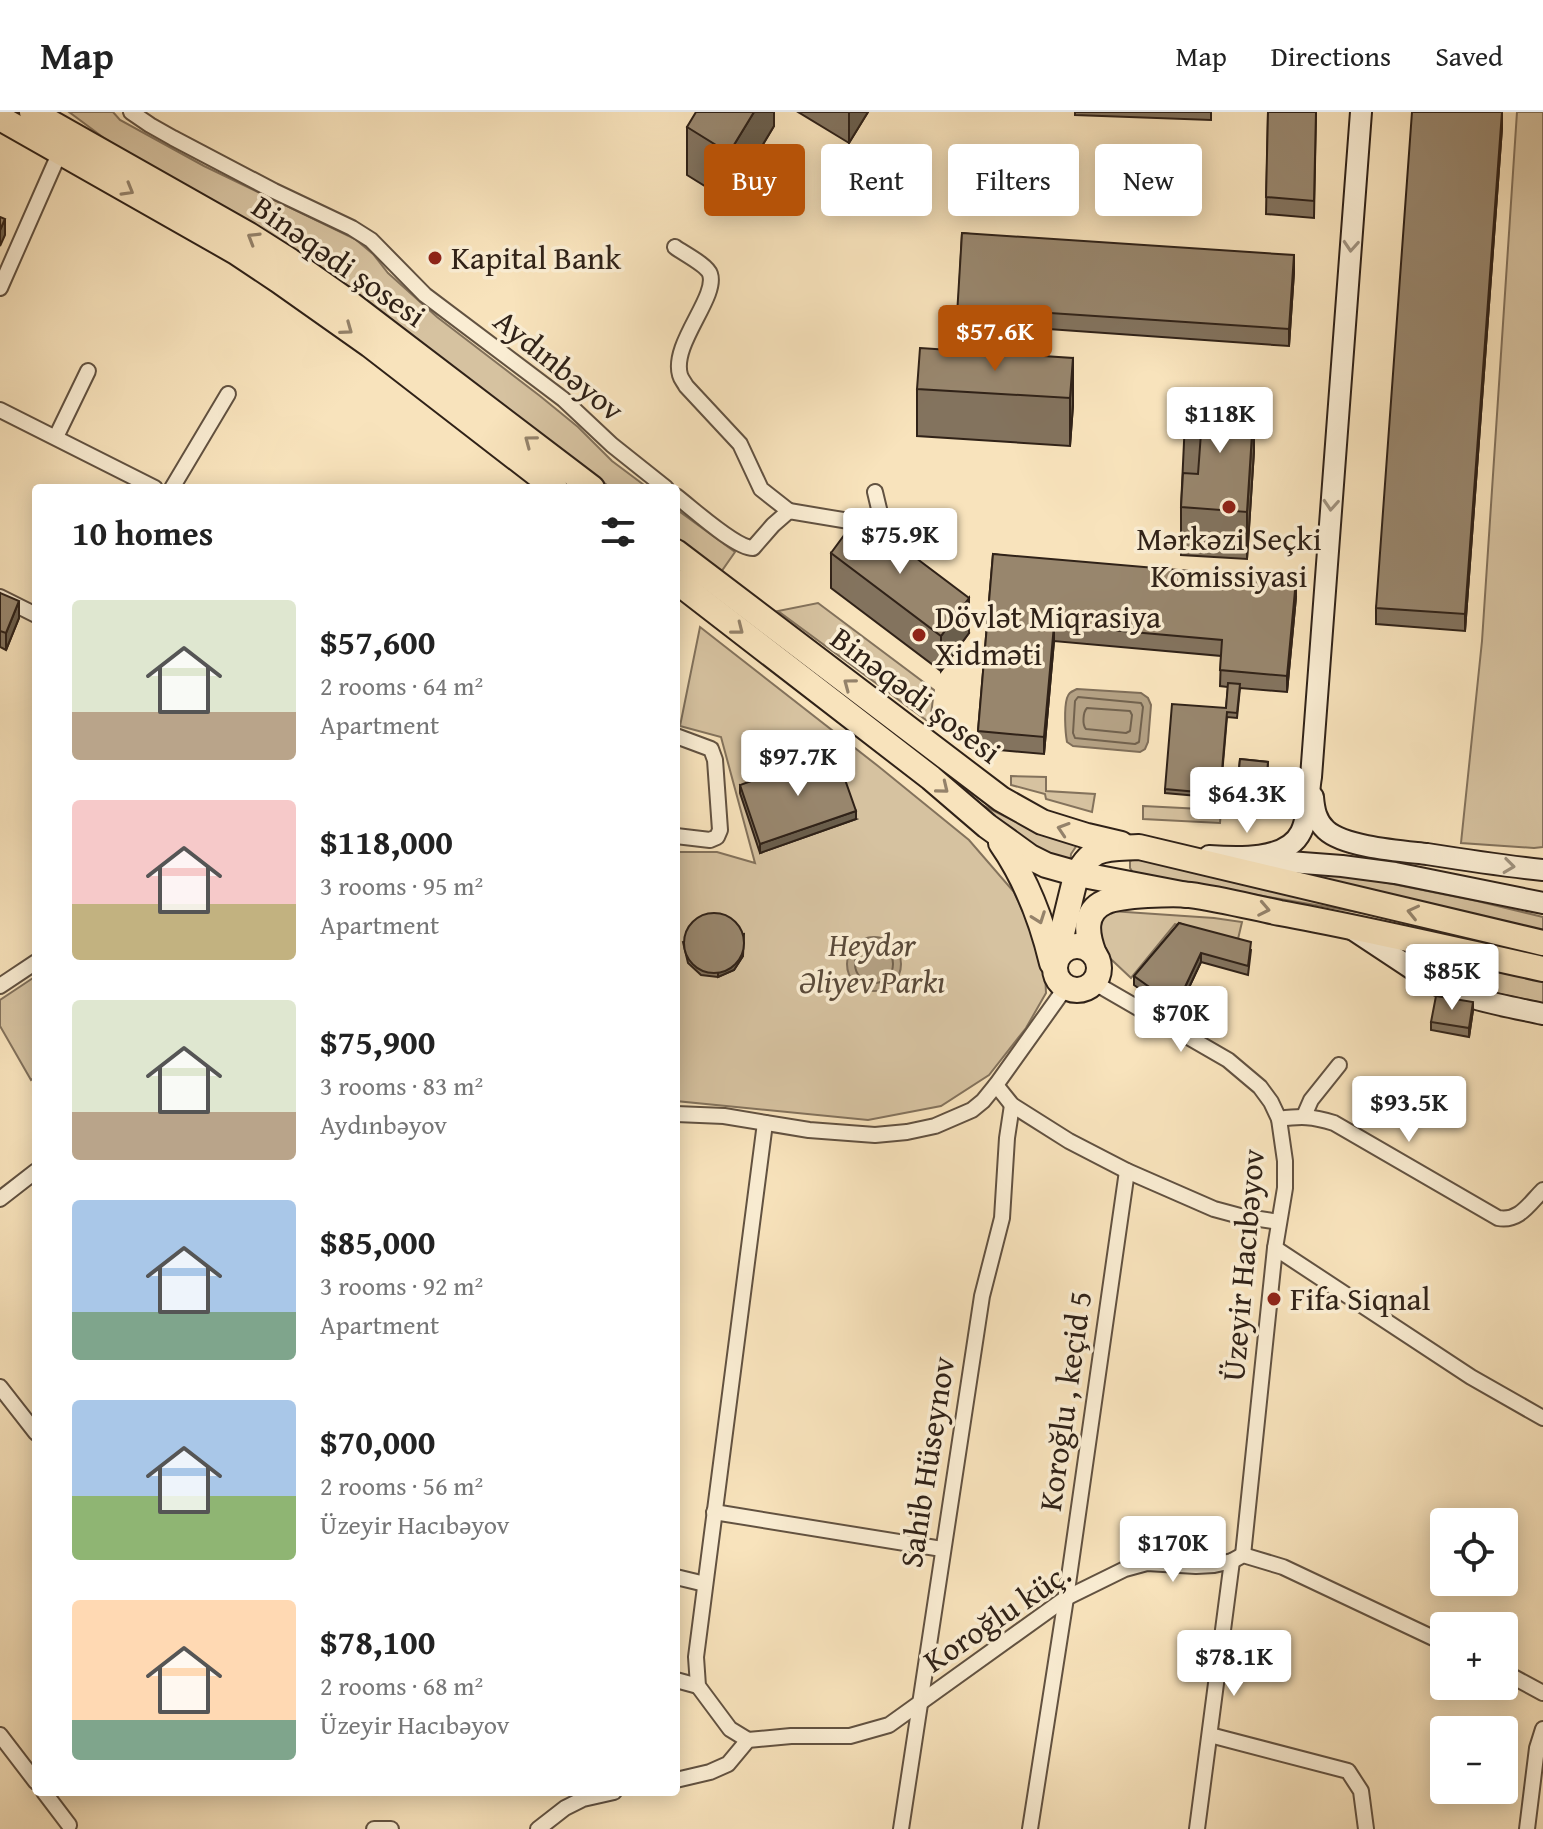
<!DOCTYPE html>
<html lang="en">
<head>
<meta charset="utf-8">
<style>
	:root { --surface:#fff; --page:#f2f2f2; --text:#222; --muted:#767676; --line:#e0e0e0; --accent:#b45309 }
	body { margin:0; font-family:"Gentium Book Plus",serif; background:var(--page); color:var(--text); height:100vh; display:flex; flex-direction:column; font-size:30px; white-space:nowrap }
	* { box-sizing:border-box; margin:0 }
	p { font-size:26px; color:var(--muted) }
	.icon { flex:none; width:44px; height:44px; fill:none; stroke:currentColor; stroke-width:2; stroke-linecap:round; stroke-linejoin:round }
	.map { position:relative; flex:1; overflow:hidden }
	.drawer { position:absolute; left:32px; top:372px; width:648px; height:1312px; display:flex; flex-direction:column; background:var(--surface); border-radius:8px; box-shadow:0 4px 20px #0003 }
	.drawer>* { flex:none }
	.banner { position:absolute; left:704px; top:32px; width:718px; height:72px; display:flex; gap:16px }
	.buttons { position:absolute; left:1430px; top:1396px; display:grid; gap:16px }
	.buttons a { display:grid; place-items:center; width:88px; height:88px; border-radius:8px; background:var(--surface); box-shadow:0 4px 20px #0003; font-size:40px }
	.price { position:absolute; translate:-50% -68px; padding:0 18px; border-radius:8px; background:#fff; color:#222; font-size:26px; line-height:52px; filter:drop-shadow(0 2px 4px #0008) }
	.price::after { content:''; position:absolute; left:50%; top:48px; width:24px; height:18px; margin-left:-12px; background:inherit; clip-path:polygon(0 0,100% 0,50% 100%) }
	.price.on { background:var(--accent); color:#fff }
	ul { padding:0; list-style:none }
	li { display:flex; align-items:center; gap:24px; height:200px; padding:0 40px }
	li span { display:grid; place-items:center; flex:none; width:224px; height:160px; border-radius:8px; color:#555 }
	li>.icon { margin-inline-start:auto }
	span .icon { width:96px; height:96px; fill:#fffc; stroke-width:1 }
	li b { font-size:34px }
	h2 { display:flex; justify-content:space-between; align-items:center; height:96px; padding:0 40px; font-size:34px }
	.tag { padding:0 28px; border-radius:8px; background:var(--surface); box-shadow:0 4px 20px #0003; font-size:28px; line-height:72px }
	.tag.on { background:var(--accent); color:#fff }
	header { display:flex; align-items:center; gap:48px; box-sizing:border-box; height:112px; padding:0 40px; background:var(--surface); border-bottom:2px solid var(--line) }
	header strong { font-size:38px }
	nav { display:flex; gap:44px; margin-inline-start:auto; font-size:28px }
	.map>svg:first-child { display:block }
	.green { fill:#d6c2a0; stroke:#83725c; stroke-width:2 }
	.water { fill:#b4a184; stroke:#7f6e59; stroke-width:2 }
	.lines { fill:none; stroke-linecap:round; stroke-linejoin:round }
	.shore { stroke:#72624e; stroke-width:2 }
	.street-casing { stroke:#625241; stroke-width:18 }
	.secondary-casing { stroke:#302218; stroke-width:24 }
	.primary-casing { stroke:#302218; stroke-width:28 }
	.street { stroke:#faedd3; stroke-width:14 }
	.secondary { stroke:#faedd3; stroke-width:20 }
	.primary { stroke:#f8e3bc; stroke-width:24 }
	.wall { fill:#83735e; stroke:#302218; stroke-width:2 }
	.shaded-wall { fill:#6a5e4c; stroke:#302218; stroke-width:2 }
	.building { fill:#98866d; stroke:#302218; stroke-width:2 }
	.oneway { stroke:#94826a }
	.oneway2 { stroke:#9f927f }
	.poi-dot { fill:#8f2418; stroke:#faedd3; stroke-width:3 }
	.labels { text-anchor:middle; stroke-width:7; stroke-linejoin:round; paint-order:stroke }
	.poi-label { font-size:32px; fill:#302218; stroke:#faedd3; text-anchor:start }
	.street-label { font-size:32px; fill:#302218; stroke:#faedd3 }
	.park-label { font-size:32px; font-style:italic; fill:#5a4a3a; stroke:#faedd3 }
</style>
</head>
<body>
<header>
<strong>Map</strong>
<nav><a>Map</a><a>Directions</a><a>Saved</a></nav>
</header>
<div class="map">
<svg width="1543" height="1717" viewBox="0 0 1543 1717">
	<rect width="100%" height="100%" fill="#f8e3bc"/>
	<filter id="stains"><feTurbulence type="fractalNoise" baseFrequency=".0025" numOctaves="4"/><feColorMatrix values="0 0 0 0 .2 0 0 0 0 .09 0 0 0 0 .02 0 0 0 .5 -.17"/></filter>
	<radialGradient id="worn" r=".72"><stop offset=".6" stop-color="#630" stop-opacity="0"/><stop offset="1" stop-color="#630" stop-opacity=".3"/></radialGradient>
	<!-- green -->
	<g class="green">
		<path d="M69,0H113L120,8L204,54L355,127L373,142L388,161L437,205L540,284L578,315L612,349L648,376H611L350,177L285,136L104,26Z"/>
		<path d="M1517,0H1543V735L1534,736L1461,731L1482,529Z"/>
		<path d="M676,397L735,440L721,460L676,426Z"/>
		<path d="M818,491L934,578L930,611L778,499Z"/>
		<path d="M700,515L878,654L969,728L1014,780L1036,829L1045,860L1046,881L1026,916L989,963L941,994L868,1008L676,989V740H717L755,751L721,625L680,614Z"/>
		<path d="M1011,664L1046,665V679L1095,682L1092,700L1046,687L1045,682L1011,673Z"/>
		<path d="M972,688L1028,716L1077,733L1071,742L1070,753L1029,734Z"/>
		<path d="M1143,694L1221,698L1220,711L1143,707Z"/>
		<path d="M1136,746L1363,801L1134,762L1130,756V749Z"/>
		<path d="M1275,759L1338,761L1477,789L1543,805V821Z"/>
		<path d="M1111,799L1214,806L1242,810L1238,827L1175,812L1131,866L1097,834L1098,809Z"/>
		<path d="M1421,842L1543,867V891L1462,874L1419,851Z"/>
		<path d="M36,864V964L31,968L0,914V888Z"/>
	</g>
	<!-- water -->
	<g class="water">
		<path d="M1077,577L1141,581L1148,586L1151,593L1148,630L1145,637L1140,640L1073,634L1067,630C1065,619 1064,596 1067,586C1069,580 1071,580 1077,577Z"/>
		<circle cx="874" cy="852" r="27"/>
	</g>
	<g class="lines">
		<!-- shore -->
		<g class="shore">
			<path d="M1078,585L1141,591L1143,595L1139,630L1135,632L1075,626L1073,621L1075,589Z"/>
			<path d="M1087,596L1130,599L1132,603L1130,619L1126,621L1086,617C1082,613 1083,600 1087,596Z"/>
			<circle cx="874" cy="852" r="19"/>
		</g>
		<!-- street casing -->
		<g class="street-casing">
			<g id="street">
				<path d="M131,0L150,13L173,26L274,79L352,116L371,128L425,183L563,287L612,333L666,376"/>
				<path d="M675,135C683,141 707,153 710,162C718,185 671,232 680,263C681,267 684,270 686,274L740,332L761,377L789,399"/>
				<path d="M0,176L63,33"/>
				<path d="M0,298L155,376"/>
				<path d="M56,325L88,259"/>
				<path d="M172,376L228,282"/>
				<path d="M676,384C692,396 735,436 753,436L773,413L789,399L855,410L878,408L880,401L875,380"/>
				<path d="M0,485L36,503"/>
				<path d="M676,624L711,637L715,648L720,718L717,725L710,728L676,724"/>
				<path d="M1093,870L1228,948L1260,975L1271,990L1279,1007L1285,1049V1076L1275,1136L1243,1443"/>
				<path d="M0,874L36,850"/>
				<path d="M996,973L1012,993L1069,1029L1127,1059L1214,1097L1240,1104L1279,1110"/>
				<path d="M676,1002L724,1004L809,1018L875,1023L907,1020L935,1014L972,998L983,989L996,973L1066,875"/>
				<path d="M1304,1004L1311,988L1339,953"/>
				<path d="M1279,1007C1301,1004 1312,1004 1334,1011L1498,1106C1519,1110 1529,1092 1543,1078"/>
				<path d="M0,1087L36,1059"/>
				<path d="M1275,1136L1471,1265L1543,1306"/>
				<path d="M0,1275L36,1321"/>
				<path d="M714,1400L942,1437"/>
				<path d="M676,1465L705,1472"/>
				<path d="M1504,1560L1543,1581"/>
				<path d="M676,1568L698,1574"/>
				<path d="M0,1623L36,1670"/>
				<path d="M1210,1623L1348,1659L1361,1679L1366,1717"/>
				<path d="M748,1628L730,1617L698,1574L696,1545L765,1011"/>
				<path d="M676,1668L710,1660L728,1652L748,1628L791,1624H850L889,1613L1066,1486L1125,1457L1147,1451L1196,1454L1214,1453L1232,1449L1243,1443L1283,1455L1444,1531"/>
				<path d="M44,1680L69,1713"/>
				<path d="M374,1717H391"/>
				<path d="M538,1717L565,1696L583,1687L614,1680"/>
				<path d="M901,1717L982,1184L1002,1106L1007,1026L1012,993"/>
				<path d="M1030,1717L1066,1486L1127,1059"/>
				<path d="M1197,1717L1232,1449"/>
				<path d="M1527,1717L1537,1636L1543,1617"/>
			</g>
		</g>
		<!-- secondary casing -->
		<g class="secondary-casing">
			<g id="secondary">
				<path d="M1313,685C1314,697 1316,709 1326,718C1344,735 1401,739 1427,742C1465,748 1504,754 1543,758"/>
				<path d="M1209,744C1236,746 1287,749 1301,720C1309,704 1308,682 1311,665L1361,0"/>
				<path d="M1263,748L1342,754L1395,761L1543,791"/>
				<path d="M1352,817L1435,872C1469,888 1506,894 1543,902"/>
			</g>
		</g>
		<!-- primary casing -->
		<g class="primary-casing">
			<g id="primary">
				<path d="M32,0L249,123L290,149L340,184L592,376"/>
				<path d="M0,6L236,140L278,168L370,233L555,376"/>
				<path d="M676,440L1001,687L1042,710L1087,724L1121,732"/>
				<path d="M676,469L931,666L987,714L1030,745L1046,753L1078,762L1187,783"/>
				<path d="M1001,731C1026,767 1042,809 1052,851"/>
				<circle cx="1077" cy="856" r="22"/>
				<path d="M1094,842C1087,824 1082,800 1105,790C1120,783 1174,781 1190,783C1220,787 1251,795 1280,801C1368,817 1456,838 1543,857"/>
				<path d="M1055,850L1075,768C1090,733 1105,737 1139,735L1543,831"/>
			</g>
		</g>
		<!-- street -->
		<use href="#street" class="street"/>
		<!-- secondary -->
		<use href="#secondary" class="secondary"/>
		<!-- primary -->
		<use href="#primary" class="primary"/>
	</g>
	<!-- wall -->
	<g class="wall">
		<path d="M774,0V14L729,89L687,63V15Z"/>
		<path d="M798,0H868L849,31Z"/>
		<path d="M1075,0H1211V8L1075,3Z"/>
		<path d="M1268,0H1316L1314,106L1266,102Z"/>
		<path d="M1502,16L1465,519L1376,512V496Z"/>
		<path d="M962,121L1294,160L1289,234L991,213L990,222L957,220Z"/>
		<path d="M1073,246V293L1070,334L917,324V277Z"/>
		<path d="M1186,287L1254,339L1247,447L1181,443V395Z"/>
		<path d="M831,441L969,521L941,559L831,476Z"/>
		<path d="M993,442L1296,485L1287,580L1240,576L1237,606L1227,605L1220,686L1165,681V677L1226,596L1228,575L1220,574L1221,544L1054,529L1044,642L978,636V619Z"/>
		<path d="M0,481L19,506L6,538L0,535Z"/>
		<path d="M1240,647L1268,650L1264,702L1235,699Z"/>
		<path d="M740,673L856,707L760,741L740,681Z"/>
		<path d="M1179,811L1251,838L1248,863L1201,850L1176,903L1134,873V864Z"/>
		<path d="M744,822L743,844L734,858L718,865L701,863L688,851L683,830Z"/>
		<path d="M1473,898L1469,925L1431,918V910Z"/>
	</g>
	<!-- shaded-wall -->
	<g class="shaded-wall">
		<path d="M754,0H774V14L729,89V41Z"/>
		<path d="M849,0H868L849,31Z"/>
		<path d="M1502,0V16L1465,519V502Z"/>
		<path d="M5,107V123L0,134V118Z"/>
		<path d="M1294,143V160L1289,234V217Z"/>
		<path d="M1073,246V293L1070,334V286Z"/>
		<path d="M1254,291V339L1247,447V400Z"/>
		<path d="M1296,468V485L1287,580V564Z"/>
		<path d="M969,486V521L941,559V524Z"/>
		<path d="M19,489V506L6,538V521Z"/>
		<path d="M1054,513V529L1044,642V625Z"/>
		<path d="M856,699V707L760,741V732Z"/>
		<path d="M743,840V844L734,858L718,865V861Z"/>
		<path d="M1201,841V850L1176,903V894Z"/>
		<path d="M1473,890V898L1469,925V916Z"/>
	</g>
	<!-- building -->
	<g class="building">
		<path d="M696,0H754L729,41L687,15Z"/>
		<path d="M1268,0H1316L1314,89L1266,85Z"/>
		<path d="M1412,0H1502L1465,502L1376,496Z"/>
		<path d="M0,105L5,107L0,118Z"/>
		<path d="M962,121L1294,143L1289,217L991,197L990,206L957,203Z"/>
		<path d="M920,236L1073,246L1070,286L917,277Z"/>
		<path d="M1186,287L1254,291L1247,400L1181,395L1183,361L1198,362L1201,321L1183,320Z"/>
		<path d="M859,403L969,486L941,524L831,441Z"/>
		<path d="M993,442L1296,468L1287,564L1220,558L1222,528L1054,513L1044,625L978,619Z"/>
		<path d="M0,481L19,489L6,521L0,519Z"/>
		<path d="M1228,571L1240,572L1237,601L1227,600L1220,682L1165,677L1172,592L1226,596Z"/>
		<path d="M835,639L856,699L760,732L740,673Z"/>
		<path d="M1240,647L1268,650L1264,698L1235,695Z"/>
		<circle cx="714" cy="831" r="30"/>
		<path d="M1179,811L1251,830L1248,854L1201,841L1176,894L1134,864Z"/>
		<path d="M1436,884L1473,890L1469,916L1431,910Z"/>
	</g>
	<!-- one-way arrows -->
	<defs><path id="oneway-chevron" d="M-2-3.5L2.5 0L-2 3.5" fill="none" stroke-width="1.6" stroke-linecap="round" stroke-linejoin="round" transform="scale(2)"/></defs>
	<g class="oneway">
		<use href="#oneway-chevron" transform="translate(128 78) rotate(30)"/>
		<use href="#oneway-chevron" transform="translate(253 126) rotate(-149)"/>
		<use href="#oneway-chevron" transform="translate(347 217) rotate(36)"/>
		<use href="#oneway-chevron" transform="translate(530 329) rotate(-143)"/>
		<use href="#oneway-chevron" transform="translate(738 517) rotate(38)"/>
		<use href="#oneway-chevron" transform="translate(849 572) rotate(-143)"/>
		<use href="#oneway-chevron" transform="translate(943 676) rotate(39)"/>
		<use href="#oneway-chevron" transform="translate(1063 717) rotate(-162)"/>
		<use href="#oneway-chevron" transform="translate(1264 797) rotate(11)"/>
		<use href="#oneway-chevron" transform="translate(1413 800) rotate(-167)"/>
		<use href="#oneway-chevron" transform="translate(1039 806) rotate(70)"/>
	</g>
	<g class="oneway2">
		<use href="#oneway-chevron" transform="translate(1351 134) rotate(94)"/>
		<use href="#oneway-chevron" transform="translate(1331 393) rotate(94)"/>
		<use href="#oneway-chevron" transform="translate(1509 754) rotate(7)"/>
	</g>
	<!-- markers -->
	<g class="poi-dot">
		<circle cx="435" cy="146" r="8"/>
		<circle cx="1229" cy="395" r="8"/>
		<circle cx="919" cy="523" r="8"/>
		<circle cx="1274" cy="1187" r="8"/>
	</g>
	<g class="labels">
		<!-- poi labels -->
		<g class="poi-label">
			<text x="451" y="157">Kapital Bank</text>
			<text x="1229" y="438" text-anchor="middle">Mərkəzi Seçki<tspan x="1229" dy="37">Komissiyasi</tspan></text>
			<text x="935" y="516">Dövlət Miqrasiya<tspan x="935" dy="37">Xidməti</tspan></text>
			<text x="1290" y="1198">Fifa Siqnal</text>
		</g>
		<!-- street labels -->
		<g class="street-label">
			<text transform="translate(339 149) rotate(35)" y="11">Binəqədi şosesi</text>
			<text transform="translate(559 253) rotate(39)" y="11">Aydınbəyov</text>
			<text transform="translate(916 583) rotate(37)" y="11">Binəqədi şosesi</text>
			<text transform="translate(1243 1153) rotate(-85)" y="11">Üzeyir Hacıbəyov</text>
			<text transform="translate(1065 1289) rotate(-82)" y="11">Koroğlu , keçid 5</text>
			<text transform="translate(927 1350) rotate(-81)" y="11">Sahib Hüseynov</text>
			<text transform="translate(997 1505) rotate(-34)" y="11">Koroğlu küç.</text>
		</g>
		<!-- park labels -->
		<g class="park-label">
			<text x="872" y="844">Heydər<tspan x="872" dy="37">Əliyev Parkı</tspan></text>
		</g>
	</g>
	<rect width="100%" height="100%" filter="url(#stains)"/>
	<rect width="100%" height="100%" fill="url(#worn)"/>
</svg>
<div class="buttons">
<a><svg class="icon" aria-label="locate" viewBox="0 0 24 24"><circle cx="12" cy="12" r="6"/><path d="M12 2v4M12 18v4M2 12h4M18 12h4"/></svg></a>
<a>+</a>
<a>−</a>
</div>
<b class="price on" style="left:995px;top:261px">$57.6K</b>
<b class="price" style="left:1220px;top:343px">$118K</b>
<b class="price" style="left:900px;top:464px">$75.9K</b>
<b class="price" style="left:798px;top:686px">$97.7K</b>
<b class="price" style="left:1247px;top:723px">$64.3K</b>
<b class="price" style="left:1452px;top:900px">$85K</b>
<b class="price" style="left:1181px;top:942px">$70K</b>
<b class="price" style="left:1409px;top:1032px">$93.5K</b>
<b class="price" style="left:1173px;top:1472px">$170K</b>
<b class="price" style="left:1234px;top:1586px">$78.1K</b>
<div class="banner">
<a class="tag on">Buy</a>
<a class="tag">Rent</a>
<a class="tag">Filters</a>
<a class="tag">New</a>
</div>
<section class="drawer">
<h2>10 homes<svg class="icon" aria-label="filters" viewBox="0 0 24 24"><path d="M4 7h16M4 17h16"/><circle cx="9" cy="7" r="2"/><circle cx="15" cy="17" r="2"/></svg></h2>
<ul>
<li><span style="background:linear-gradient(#dfe7d0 70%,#b9a48a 0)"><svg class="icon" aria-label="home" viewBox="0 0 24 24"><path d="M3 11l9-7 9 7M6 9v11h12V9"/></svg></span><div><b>$57,600</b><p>2 rooms · 64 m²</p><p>Apartment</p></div></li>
<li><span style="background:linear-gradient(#f6c9c9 65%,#c2b280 0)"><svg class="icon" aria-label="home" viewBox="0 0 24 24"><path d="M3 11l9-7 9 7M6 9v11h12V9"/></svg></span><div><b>$118,000</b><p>3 rooms · 95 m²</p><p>Apartment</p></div></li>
<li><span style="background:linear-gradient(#dfe7d0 70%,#b9a48a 0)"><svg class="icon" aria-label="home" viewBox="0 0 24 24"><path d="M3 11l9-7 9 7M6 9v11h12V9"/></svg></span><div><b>$75,900</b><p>3 rooms · 83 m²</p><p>Aydınbəyov</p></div></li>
<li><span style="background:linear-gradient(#a9c7e8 70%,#7fa58c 0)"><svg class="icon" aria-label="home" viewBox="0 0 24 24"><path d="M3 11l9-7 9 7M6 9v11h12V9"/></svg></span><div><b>$85,000</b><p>3 rooms · 92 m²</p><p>Apartment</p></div></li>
<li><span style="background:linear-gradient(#a9c7e8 60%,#8fb573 0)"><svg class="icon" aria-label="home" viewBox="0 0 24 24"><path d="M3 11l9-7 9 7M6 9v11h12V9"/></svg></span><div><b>$70,000</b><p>2 rooms · 56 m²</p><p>Üzeyir Hacıbəyov</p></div></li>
<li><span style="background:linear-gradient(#ffd9b3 75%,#7fa58c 0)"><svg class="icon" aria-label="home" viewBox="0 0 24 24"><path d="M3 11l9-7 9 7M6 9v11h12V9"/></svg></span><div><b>$78,100</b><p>2 rooms · 68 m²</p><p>Üzeyir Hacıbəyov</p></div></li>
</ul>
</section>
</div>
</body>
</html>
